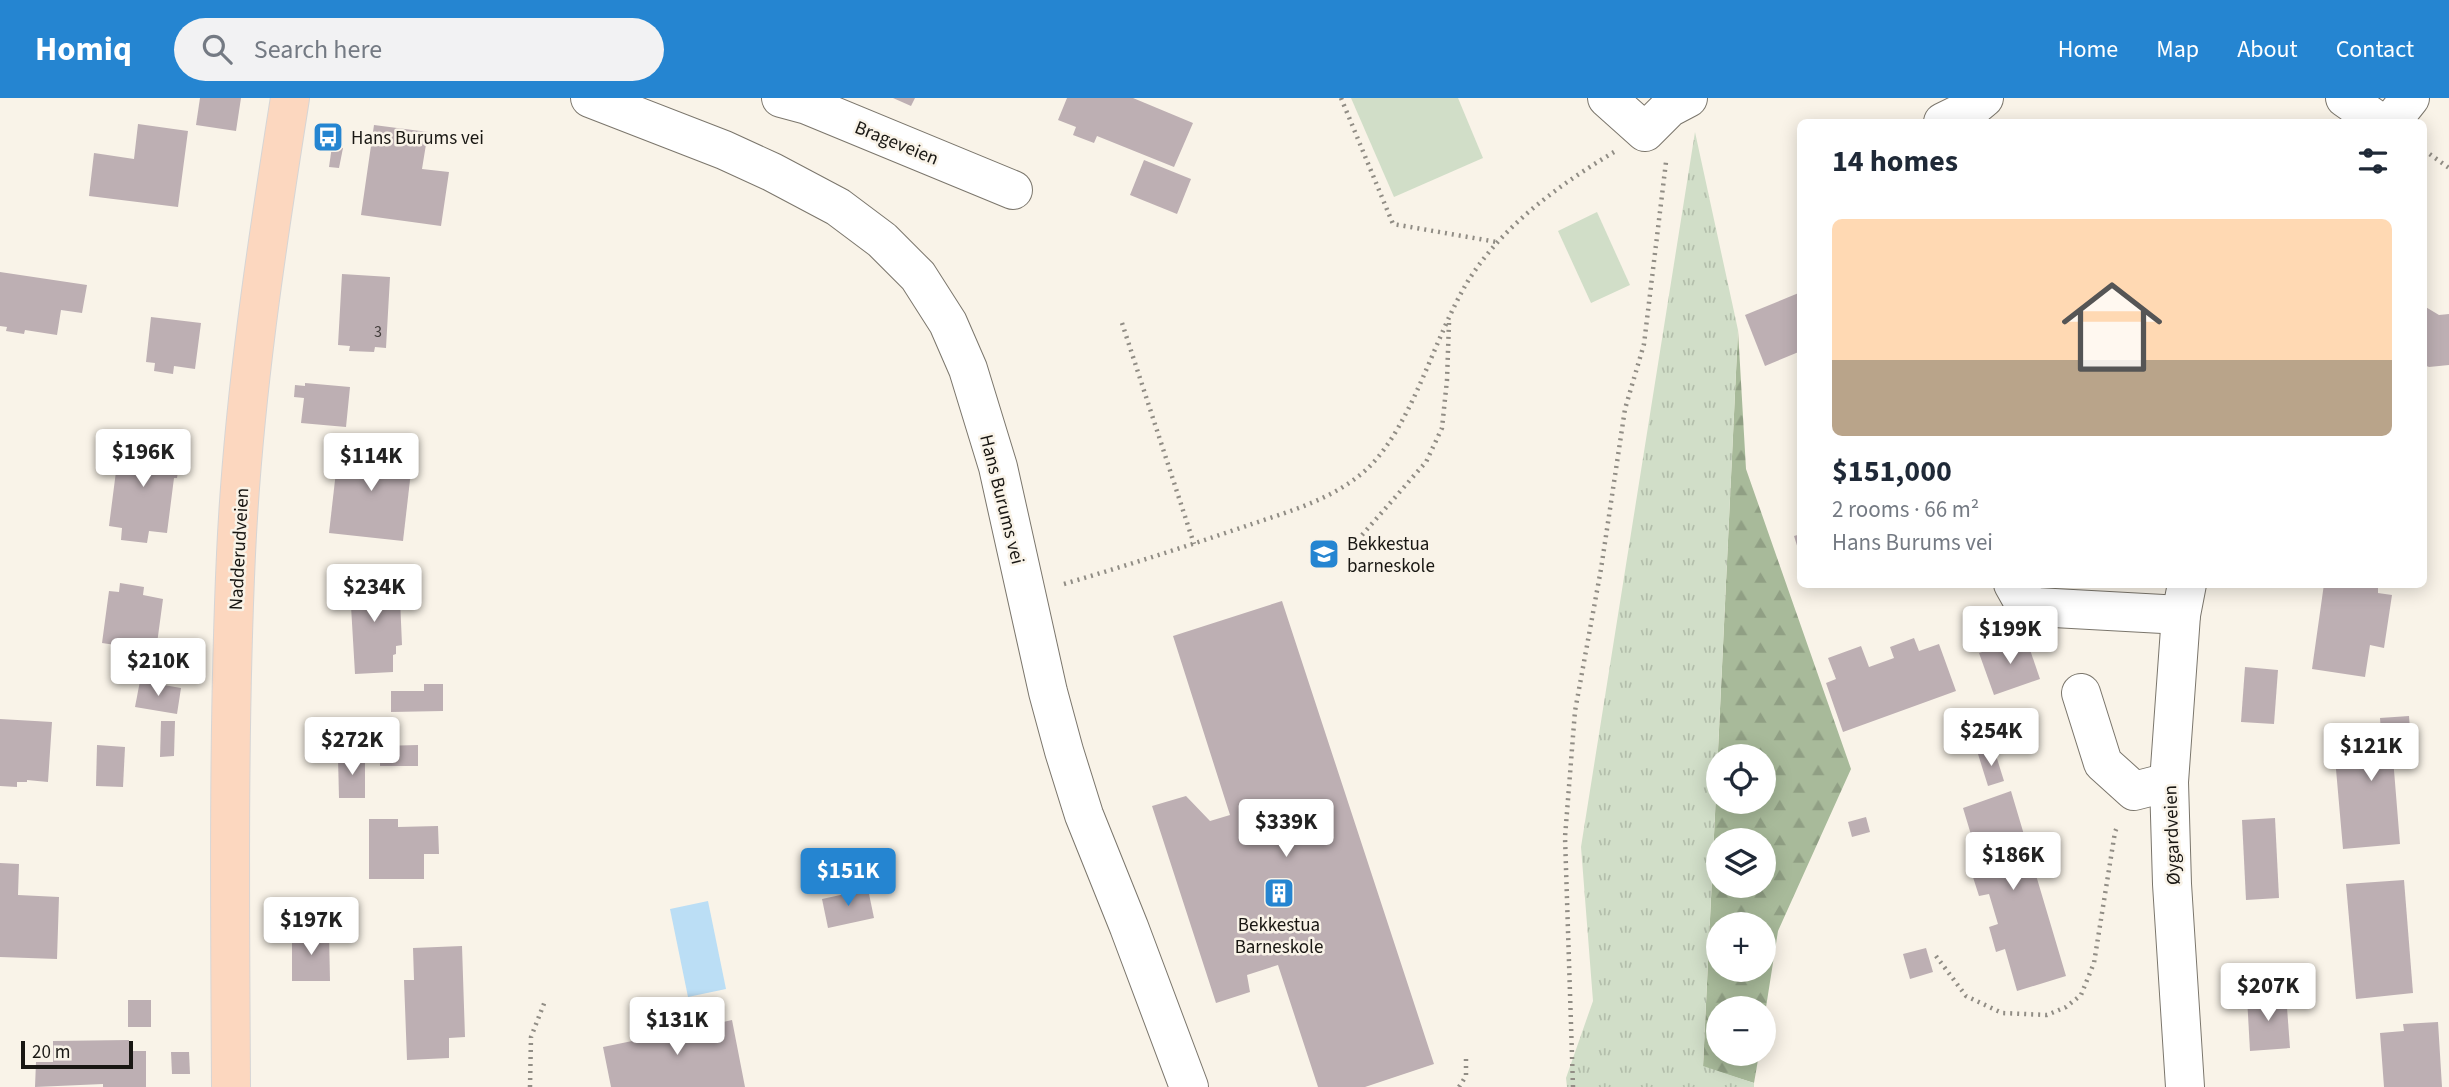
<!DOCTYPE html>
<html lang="en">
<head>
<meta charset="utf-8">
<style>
	:root { --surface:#fff; --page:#f2f2f3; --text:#1f2937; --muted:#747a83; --line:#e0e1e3; --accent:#2585d1 }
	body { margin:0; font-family:"Source Sans 3",sans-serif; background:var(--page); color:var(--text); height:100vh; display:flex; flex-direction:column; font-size:26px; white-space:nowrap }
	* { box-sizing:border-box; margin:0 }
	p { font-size:23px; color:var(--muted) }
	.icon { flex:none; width:38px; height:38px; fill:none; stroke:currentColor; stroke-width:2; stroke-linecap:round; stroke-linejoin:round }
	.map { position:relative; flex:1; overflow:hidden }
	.panel { position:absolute; left:1797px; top:21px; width:630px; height:469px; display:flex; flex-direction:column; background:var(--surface); border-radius:10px; box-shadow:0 4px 18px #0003 }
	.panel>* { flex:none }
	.tools { position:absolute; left:1706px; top:646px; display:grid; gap:14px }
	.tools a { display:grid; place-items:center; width:70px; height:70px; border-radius:50%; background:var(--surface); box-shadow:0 4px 18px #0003; font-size:35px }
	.scale { position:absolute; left:21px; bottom:18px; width:112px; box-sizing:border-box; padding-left:7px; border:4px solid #191713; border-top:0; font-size:19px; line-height:24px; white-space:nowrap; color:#191713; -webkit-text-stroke:5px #f9f3e8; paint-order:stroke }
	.price { position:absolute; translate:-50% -60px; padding:0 16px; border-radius:7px; background:#fff; color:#222; font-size:23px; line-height:46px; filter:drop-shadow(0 2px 4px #0008) }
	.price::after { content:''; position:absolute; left:50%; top:42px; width:21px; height:16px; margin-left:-10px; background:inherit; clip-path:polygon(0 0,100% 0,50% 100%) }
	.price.on { background:var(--accent); color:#fff }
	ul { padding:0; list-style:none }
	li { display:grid; align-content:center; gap:14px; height:371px; padding:0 35px }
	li+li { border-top:2px solid var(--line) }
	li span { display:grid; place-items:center; height:217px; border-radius:10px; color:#555 }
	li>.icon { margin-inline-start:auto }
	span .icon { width:126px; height:126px; fill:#fffc; stroke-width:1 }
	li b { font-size:30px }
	h2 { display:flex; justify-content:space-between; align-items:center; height:84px; padding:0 35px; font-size:30px }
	header { display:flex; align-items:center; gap:42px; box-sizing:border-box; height:98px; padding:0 35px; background:var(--accent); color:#fff }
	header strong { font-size:33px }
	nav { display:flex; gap:38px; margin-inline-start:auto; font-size:24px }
	.search { width:490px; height:63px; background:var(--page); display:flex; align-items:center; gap:18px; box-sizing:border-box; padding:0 24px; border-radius:38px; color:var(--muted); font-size:26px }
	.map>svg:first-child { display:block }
	.forest { fill:url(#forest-firs); fill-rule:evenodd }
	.park { fill:url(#park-tufts) }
	.pitch { fill:#d1dec8 }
	.water { fill:#bbdef5 }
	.building { fill:#bdafb3 }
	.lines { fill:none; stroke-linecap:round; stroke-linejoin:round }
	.minor-casing { stroke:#7b766c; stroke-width:40 }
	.major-casing { stroke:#d6d5d5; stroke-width:40 }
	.path { stroke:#918d85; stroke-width:4.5; stroke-dasharray:2 5; stroke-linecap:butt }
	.minor { stroke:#fff; stroke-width:38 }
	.major { stroke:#fcd7bf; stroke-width:38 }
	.labels { text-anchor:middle; stroke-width:5; stroke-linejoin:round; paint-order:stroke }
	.number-label { font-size:16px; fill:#423d3b }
	.poi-label { font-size:19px; fill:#191713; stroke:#f9f3e8; text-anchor:start }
	.street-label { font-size:19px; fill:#191713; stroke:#f9f3e8 }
</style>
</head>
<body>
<header>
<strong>Homiq</strong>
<div class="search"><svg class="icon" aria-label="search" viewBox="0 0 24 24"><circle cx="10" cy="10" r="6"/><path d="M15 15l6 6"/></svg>Search here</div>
<nav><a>Home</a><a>Map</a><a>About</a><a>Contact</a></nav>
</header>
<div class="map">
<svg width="2449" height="989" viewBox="0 0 2449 989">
	<defs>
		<pattern id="forest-firs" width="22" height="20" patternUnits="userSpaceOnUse" patternTransform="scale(1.75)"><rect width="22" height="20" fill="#a8ba9a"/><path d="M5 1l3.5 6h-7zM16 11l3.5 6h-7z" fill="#909f84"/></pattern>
		<pattern id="park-tufts" width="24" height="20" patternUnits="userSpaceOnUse" patternTransform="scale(1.75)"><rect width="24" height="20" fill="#d1dec8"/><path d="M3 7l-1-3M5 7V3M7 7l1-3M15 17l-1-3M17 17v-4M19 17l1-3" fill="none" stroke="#b3beab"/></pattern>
	</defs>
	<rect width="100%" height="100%" fill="#f9f3e8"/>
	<!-- forest -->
	<path class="forest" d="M1738,232L1746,371L1851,671L1778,833L1764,922V910H1718V956H1759L1754,985L1703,969ZM1718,658H1764V704H1718ZM1718,742H1764V788H1718ZM1718,826H1764V872H1718Z"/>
	<!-- park -->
	<path class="park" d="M1695,34L1738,232L1703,968L1754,985V989H1567L1566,980L1593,903L1581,749Z"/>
	<!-- pitch -->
	<g class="pitch">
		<path d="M1351,0H1458L1483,60L1394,99Z"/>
		<path d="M1597,114L1630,187L1591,205L1558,133Z"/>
	</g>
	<!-- water -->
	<path class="water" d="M708,803L726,891L688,899L670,811Z"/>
	<!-- building -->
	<g class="building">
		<path d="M200,0H241L236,33L196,27Z"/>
		<path d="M893,0H915L911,8Z"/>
		<path d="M1067,0H1133L1193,25L1174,69L1097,38L1094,45L1073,37L1076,29L1058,22Z"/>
		<path d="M138,26L188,33L178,109L89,98L94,55L134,61Z"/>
		<path d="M374,27L428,34L422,71L449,74L441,128L361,117Z"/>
		<path d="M332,48L343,50L339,70L329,69Z"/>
		<path d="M1144,62L1191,81L1177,116L1130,97Z"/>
		<path d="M0,174L87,187L82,215L61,212L57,237L25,232L24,236L6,233L7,229L0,228Z"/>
		<path d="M342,176L390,179L386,250L375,249L374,254L349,253L350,248L338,247Z"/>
		<path d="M1801,194V253L1765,268L1745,217Z"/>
		<path d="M2424,208L2439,217L2449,216V267L2429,269L2424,267Z"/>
		<path d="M151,219L201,225L195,271L174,268L173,276L154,273L155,265L146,264Z"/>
		<path d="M305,285L350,289L346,329L301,325L304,300L294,299L295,287L305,288Z"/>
		<path d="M124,336L159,340L157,355L176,357V360H180L177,380H174L167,435L149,433L147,445L121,442L122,430L109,428L119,350L122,351Z"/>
		<path d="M339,347L413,356L403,443L329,435Z"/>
		<path d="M1801,436V457H1800L1794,438Z"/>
		<path d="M382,472L384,501H400L402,547L396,548V556L393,557V574L355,576L349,474Z"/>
		<path d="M120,485L144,489L143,497L163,501L156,553L102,545L109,493L119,494Z"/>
		<path d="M2324,486H2357L2378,490V495L2392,497L2384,550L2370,547L2365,579L2312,571Z"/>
		<path d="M1282,503L1434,966L1365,989H1318L1278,867L1247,877L1250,894L1216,905L1152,708L1186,698L1210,723L1230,717L1173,538Z"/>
		<path d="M1914,540L1919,553L1939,546L1956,593L1843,634L1826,585L1836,581L1828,560L1861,548L1869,569L1894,560L1890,549Z"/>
		<path d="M2026,540L2040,581L1994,597L1979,555Z"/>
		<path d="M2245,569L2278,572L2274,626L2241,624Z"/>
		<path d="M140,583L181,590L177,616L135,609Z"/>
		<path d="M424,586H443V613L391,614V593H424Z"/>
		<path d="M2409,618L2412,658L2393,660L2400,746L2343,751L2333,637L2381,633L2380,620Z"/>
		<path d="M0,621L52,624L48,684L27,682V684H17V689L0,688Z"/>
		<path d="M161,623H175L174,658L160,659Z"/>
		<path d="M97,647L125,649L123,689L96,688Z"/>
		<path d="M418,647V668H380V648Z"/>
		<path d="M1994,651L2004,683L1988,688L1978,656Z"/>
		<path d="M338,659H365V700H339Z"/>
		<path d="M2011,693L2066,878L2017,893L2005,851L1996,854L1989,829L1998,826L1989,796L1979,798L1971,773L1981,770L1963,710Z"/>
		<path d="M1866,719L1870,734L1852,739L1848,724Z"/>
		<path d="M2275,720L2279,800L2246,802L2242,722Z"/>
		<path d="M369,721H398V729L438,728L439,756H424V781H369Z"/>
		<path d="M0,765L19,766L18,797L59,799L57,861L0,859Z"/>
		<path d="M2404,782L2413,895L2356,901L2346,786Z"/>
		<path d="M868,791L874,820L828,830L822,801Z"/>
		<path d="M292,835H329L330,883H292Z"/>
		<path d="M462,848L465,939L449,940V960L407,962L404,882H414L413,850Z"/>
		<path d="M1926,850L1933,874L1910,881L1903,856Z"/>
		<path d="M2286,896L2290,950L2250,953L2247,899Z"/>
		<rect x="128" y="902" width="23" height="27"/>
		<path d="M690,919L692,931L732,922L745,989H611L603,949L642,941L640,930Z"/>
		<path d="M2438,924L2442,989H2384L2380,935L2404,933L2403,926Z"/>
		<path d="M129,942V953H146V989H103V986L35,989L36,964H53V943Z"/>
		<path d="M171,954H189L190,976H172Z"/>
	</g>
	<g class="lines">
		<!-- minor casing -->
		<g class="minor-casing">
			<g id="minor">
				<path d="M590,0L724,52L772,74L838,109L882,142L918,178L948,225L968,271L998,369L1048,594L1064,653L1084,717L1129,829L1189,989"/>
				<path d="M781,0L807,7L1013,92"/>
				<path d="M1607,0L1645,34L1669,10L1688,0"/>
				<path d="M2345,0L2379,24"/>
				<path d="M1943,24L1972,10L1984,0"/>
				<path d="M2391,24L2410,0"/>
				<path d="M2013,486L2022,502L2036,509L2181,517"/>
				<path d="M2081,595L2103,665L2134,693L2169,684"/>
				<path d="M2185,989L2172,786L2169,684L2181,517L2187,486"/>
			</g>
		</g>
		<!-- major casing -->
		<g class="major-casing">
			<path id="major" d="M231,989C230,811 228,633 236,456C243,303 266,151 290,0"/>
		</g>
		<!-- path -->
		<g class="path">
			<path d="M1341,0L1393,126L1497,144"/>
			<path d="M2424,52L2449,70"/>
			<path d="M1122,225L1194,446"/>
			<path d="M1362,437L1426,364L1442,330L1447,282L1449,224"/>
			<path d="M1064,486C1125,468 1185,449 1246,428C1287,414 1336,401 1369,369C1414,324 1434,239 1468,183C1503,127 1559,87 1614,54"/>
			<path d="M1936,858L1966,898L2002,915L2047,917L2066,909L2081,897L2094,865L2115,734L2118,727"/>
			<path d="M530,989L531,939L545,903"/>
			<path d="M1459,989L1466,978V959"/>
			<path d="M1573,989L1565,739L1575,613L1601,471L1625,311L1644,246L1666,64"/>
		</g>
		<!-- minor -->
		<use href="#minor" class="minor"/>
		<!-- major -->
		<use href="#major" class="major"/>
	</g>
	<!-- icons -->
	<defs>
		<g id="bus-square" transform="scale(1.575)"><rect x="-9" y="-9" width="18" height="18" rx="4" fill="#2585d1" stroke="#f9f3e8"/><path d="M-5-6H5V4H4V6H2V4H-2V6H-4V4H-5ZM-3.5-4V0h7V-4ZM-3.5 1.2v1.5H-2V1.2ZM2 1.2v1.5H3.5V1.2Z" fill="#fff"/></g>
		<g id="school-square" transform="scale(1.575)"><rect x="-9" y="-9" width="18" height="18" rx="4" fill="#2585d1" stroke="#f9f3e8"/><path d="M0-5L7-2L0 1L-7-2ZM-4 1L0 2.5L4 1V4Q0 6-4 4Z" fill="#fff"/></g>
		<g id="building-square" transform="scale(1.575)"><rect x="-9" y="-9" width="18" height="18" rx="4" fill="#2585d1" stroke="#f9f3e8"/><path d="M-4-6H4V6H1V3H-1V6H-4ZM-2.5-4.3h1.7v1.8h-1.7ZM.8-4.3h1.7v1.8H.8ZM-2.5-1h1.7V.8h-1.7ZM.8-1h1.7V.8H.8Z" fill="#fff"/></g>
	</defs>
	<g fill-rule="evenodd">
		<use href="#bus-square" x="328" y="39"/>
		<use href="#school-square" x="1324" y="456"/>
		<use href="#building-square" x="1279" y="795"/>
	</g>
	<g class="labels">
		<!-- number labels -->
		<g class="number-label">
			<text x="378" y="239">3</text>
		</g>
		<!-- poi labels -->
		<g class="poi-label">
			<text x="351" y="46">Hans Burums vei</text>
			<text x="1347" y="452">Bekkestua<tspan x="1347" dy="22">barneskole</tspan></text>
			<text x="1279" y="833" text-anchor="middle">Bekkestua<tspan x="1279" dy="22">Barneskole</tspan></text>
		</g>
		<!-- street labels -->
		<g class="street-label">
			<text transform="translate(897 44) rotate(22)" y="7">Brageveien</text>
			<text transform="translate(1003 401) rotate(76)" y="7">Hans Burums vei</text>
			<text transform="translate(238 451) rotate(-87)" y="7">Nadderudveien</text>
			<text transform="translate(2171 737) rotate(-92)" y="7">Øygardveien</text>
		</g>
	</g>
</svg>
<div class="tools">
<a><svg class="icon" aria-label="locate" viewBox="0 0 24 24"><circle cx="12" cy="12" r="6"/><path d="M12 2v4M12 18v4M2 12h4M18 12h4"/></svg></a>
<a><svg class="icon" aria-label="layers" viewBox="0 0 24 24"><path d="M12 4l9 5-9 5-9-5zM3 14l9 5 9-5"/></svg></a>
<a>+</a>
<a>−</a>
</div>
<div class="scale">20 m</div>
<b class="price" style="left:143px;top:391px">$196K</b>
<b class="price" style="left:371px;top:395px">$114K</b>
<b class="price" style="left:374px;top:526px">$234K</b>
<b class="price" style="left:2010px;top:568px">$199K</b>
<b class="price" style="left:158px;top:600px">$210K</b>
<b class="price" style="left:1991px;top:670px">$254K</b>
<b class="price" style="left:352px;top:679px">$272K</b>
<b class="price" style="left:2371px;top:685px">$121K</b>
<b class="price" style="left:1286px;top:761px">$339K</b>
<b class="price" style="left:2013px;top:794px">$186K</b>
<b class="price on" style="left:848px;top:810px">$151K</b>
<b class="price" style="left:311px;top:859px">$197K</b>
<b class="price" style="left:2268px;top:925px">$207K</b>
<b class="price" style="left:677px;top:959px">$131K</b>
<section class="panel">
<h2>14 homes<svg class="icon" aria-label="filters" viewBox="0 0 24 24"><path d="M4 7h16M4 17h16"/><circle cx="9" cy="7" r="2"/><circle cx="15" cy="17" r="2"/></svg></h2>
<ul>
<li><span style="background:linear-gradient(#ffd9b3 65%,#b9a48a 0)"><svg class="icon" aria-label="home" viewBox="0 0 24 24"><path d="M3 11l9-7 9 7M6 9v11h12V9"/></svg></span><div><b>$151,000</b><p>2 rooms · 66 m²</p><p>Hans Burums vei</p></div></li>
</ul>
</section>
</div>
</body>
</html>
